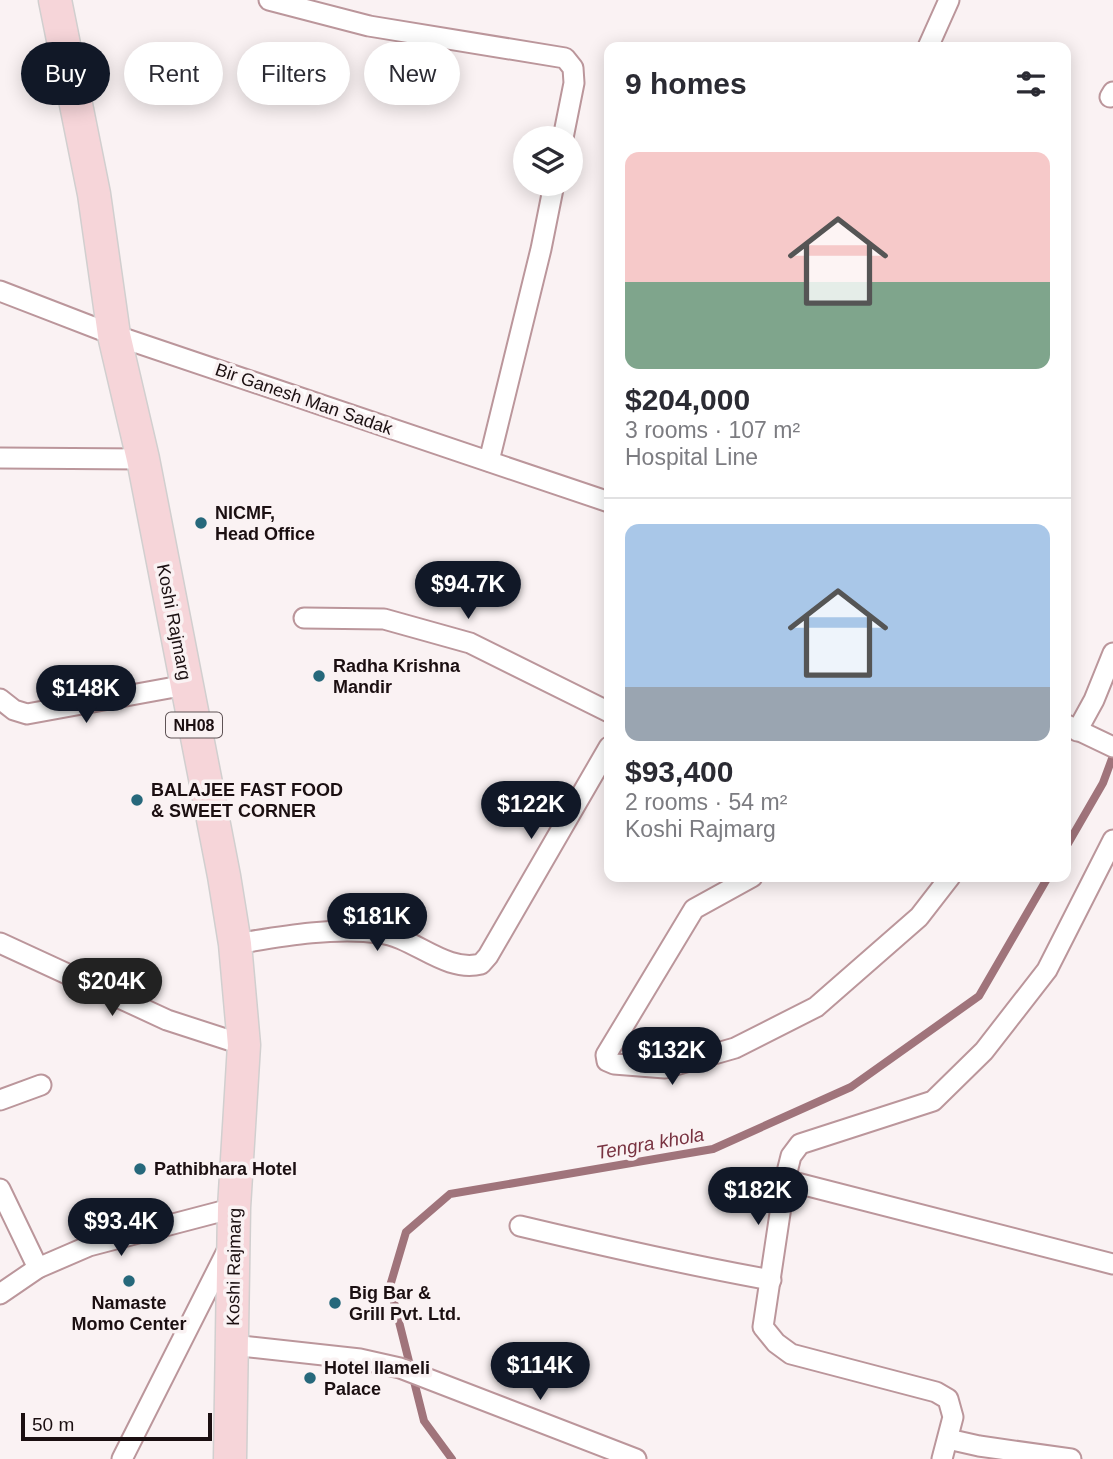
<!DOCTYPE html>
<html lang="en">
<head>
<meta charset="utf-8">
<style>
	:root { --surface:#fff; --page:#f7f7f7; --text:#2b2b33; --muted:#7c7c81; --line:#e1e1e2; --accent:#111827 }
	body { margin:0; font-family:Helvetica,sans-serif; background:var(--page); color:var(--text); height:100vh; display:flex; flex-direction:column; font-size:26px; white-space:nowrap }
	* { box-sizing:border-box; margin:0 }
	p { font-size:23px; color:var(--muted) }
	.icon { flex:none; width:38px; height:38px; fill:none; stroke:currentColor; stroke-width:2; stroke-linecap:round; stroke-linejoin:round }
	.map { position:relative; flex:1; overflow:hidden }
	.panel { position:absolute; left:604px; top:42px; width:467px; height:840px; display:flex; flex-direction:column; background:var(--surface); border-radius:14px; box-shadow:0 4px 18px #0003 }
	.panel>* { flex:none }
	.guide { position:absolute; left:21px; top:42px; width:478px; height:63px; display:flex; gap:14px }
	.fabs { position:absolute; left:513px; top:126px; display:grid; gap:14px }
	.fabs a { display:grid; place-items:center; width:70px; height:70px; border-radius:50%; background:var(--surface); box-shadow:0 4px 18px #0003; font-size:35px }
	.scale { position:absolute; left:21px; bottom:18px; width:191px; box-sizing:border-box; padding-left:7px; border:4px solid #1b0f11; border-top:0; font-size:19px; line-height:24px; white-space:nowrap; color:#1b0f11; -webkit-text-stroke:5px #faf2f3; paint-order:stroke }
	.price { position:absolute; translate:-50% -60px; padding:0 16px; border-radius:24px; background:var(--accent); color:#fff; font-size:23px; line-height:46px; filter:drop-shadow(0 2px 4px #0008) }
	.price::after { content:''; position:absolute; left:50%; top:42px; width:21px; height:16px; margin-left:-10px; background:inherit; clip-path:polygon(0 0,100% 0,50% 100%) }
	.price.current { background:#222; color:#fff }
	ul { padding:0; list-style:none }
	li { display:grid; align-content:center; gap:14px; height:371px; padding:0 21px }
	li+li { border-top:2px solid var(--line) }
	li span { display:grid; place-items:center; height:217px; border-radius:14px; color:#555 }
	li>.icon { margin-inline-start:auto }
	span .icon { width:126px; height:126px; fill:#fffc; stroke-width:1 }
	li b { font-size:30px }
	h2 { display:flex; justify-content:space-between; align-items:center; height:84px; padding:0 21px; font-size:30px }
	.pill { padding:0 24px; border-radius:32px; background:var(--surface); box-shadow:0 4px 18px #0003; font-size:24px; line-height:63px }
	.pill.current { background:var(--accent); color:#fff }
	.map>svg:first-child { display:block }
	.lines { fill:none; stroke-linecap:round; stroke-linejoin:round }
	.stream { stroke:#a0747b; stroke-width:8 }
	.street-casing { stroke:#bb969b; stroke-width:23 }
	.primary-casing { stroke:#d1cfcf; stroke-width:35 }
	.street { stroke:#fff; stroke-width:19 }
	.primary { stroke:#f6d5d9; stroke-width:32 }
	.poi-dot { fill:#26687b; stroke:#faf2f3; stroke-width:2.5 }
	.labels { text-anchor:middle; stroke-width:7; stroke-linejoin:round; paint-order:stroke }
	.shield { fill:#faf2f3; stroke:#5e5355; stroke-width:2 }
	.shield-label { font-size:16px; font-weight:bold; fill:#1b0f11 }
	.street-label { font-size:18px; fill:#1b0f11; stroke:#faf2f3 }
	.poi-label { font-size:18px; font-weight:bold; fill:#1b0f11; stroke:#faf2f3; text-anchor:start }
	.water-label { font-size:19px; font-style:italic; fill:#783240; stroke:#faf2f3 }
</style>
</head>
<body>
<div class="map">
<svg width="1113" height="1459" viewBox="0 0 1113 1459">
	<rect width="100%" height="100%" fill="#faf2f3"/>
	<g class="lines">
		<!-- stream -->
		<g class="stream">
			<path d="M1066,847L1103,783L1113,756"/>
			<path d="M452,1459L424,1421L390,1286L406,1232L450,1194L713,1149L851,1087L979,996L1048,877"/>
		</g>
		<!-- street casing -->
		<g class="street-casing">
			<g id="street">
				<path d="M269,0L369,26L565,58L573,68L574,83L563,138"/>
				<path d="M928,47L949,0"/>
				<path d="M1110,97L1113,92"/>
				<path d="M0,291L114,335L609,502"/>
				<path d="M0,458L143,459"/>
				<path d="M489,461L541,249L554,184"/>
				<path d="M304,618L384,619L470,643L609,712"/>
				<path d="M0,699L14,710L27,714L186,685"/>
				<path d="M1067,725L1113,747"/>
				<path d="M1077,731L1094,700L1113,653"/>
				<path d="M1113,840L1047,970L984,1051L933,1101L800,1144L791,1156L785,1180L1113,1264"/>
				<path d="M752,877L694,909L606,1055L607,1061L614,1064L665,1068L735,1048L816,1007L919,917L950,877"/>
				<path d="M0,943L167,1020L244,1045"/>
				<path d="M235,944C283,936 332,927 380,933C414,937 445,973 481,964L488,956L609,747"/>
				<path d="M0,1100L41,1085"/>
				<path d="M785,1180L763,1327L776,1343L791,1354L936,1392L948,1399L953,1417L942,1459"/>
				<path d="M0,1189L38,1268"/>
				<path d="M520,1226C604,1246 687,1265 771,1280"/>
				<path d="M0,1294L38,1268L89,1246L234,1208"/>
				<path d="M232,1345L360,1359L400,1368L636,1459"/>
				<path d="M948,1439L979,1446L1071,1459"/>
				<path d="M122,1459L229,1247"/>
			</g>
		</g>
		<!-- primary casing -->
		<g class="primary-casing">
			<path id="primary" d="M55,0L94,194L114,335L143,459L224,876L235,944L244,1045L234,1208L230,1459"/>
		</g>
		<!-- street -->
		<use href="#street" class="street"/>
		<!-- primary -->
		<use href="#primary" class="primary"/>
	</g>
	<!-- markers -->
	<g class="poi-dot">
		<circle cx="201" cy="523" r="7"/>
		<circle cx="319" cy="676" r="7"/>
		<circle cx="137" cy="800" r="7"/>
		<circle cx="140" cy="1169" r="7"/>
		<circle cx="129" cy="1281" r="7"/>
		<circle cx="335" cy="1303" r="7"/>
		<circle cx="310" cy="1378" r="7"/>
	</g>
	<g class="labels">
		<!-- shield labels -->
		<rect class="shield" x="166" y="712.5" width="56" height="25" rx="5"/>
		<g class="shield-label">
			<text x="194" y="731">NH08</text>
		</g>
		<!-- street labels -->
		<g class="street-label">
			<text transform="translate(304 399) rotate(19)" y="6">Bir Ganesh Man Sadak</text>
			<text transform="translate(174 622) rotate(79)" y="6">Koshi Rajmarg</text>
			<text transform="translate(234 1267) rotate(-89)" y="6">Koshi Rajmarg</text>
		</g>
		<!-- poi labels -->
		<g class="poi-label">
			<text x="215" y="519">NICMF,<tspan x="215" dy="21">Head Office</tspan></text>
			<text x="333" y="672">Radha Krishna<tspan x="333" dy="21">Mandir</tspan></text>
			<text x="151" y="796">BALAJEE FAST FOOD<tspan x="151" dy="21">&amp; SWEET CORNER</tspan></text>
			<text x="154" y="1175">Pathibhara Hotel</text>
			<text x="349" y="1299">Big Bar &amp;<tspan x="349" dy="21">Grill Pvt. Ltd.</tspan></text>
			<text x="129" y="1309" text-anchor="middle">Namaste<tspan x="129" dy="21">Momo Center</tspan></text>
			<text x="324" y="1374">Hotel Ilameli<tspan x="324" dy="21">Palace</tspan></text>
		</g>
		<!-- water labels -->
		<g class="water-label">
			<text transform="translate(650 1143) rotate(-10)" y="7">Tengra khola</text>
		</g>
	</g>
</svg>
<div class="fabs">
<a><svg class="icon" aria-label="layers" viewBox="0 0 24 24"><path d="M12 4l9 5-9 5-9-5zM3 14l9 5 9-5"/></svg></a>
</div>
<div class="scale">50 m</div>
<b class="price" style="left:468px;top:621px">$94.7K</b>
<b class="price" style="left:86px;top:725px">$148K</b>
<b class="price" style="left:531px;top:841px">$122K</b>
<b class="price" style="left:377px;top:953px">$181K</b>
<b class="price current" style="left:112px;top:1018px">$204K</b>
<b class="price" style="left:672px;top:1087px">$132K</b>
<b class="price" style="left:758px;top:1227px">$182K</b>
<b class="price" style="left:121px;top:1258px">$93.4K</b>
<b class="price" style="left:540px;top:1402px">$114K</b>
<div class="guide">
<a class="pill current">Buy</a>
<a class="pill">Rent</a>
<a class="pill">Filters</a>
<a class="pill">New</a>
</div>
<section class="panel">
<h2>9 homes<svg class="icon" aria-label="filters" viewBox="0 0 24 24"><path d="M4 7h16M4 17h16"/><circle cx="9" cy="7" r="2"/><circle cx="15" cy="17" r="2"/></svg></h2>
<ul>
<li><span style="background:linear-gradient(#f6c9c9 60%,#7fa58c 0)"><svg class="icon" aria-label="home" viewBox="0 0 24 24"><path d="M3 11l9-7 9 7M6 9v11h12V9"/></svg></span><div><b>$204,000</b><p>3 rooms · 107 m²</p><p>Hospital Line</p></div></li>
<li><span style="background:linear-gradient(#a9c7e8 75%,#9aa5b1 0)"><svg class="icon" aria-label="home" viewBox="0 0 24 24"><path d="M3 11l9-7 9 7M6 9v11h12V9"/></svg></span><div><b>$93,400</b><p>2 rooms · 54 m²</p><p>Koshi Rajmarg</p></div></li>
</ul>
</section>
</div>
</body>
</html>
